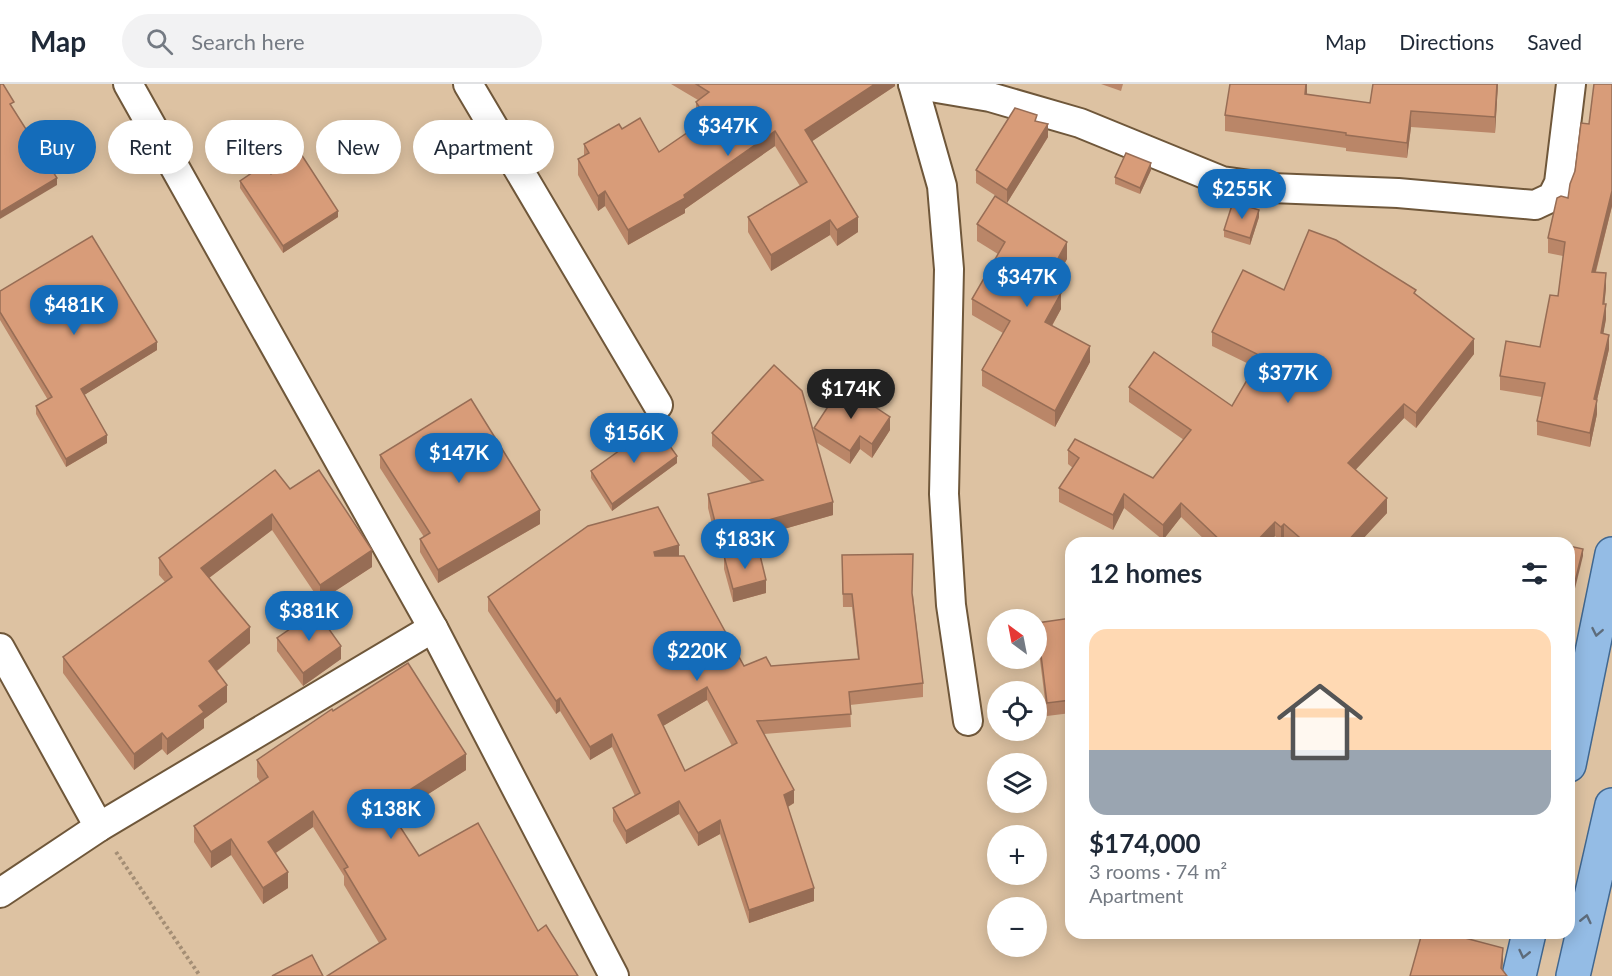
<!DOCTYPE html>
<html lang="en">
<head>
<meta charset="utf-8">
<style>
	:root { --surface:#fff; --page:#f2f2f3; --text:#1f2937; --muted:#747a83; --line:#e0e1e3; --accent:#146cba }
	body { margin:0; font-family:Lato,sans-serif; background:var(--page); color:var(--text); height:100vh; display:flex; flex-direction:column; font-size:22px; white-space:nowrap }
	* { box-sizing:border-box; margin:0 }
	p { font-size:20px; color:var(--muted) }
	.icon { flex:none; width:33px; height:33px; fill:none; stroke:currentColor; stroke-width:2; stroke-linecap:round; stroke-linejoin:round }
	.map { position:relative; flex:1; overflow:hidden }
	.side { position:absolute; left:1065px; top:453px; width:510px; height:402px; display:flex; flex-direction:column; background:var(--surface); border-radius:18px; box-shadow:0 3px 15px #0003 }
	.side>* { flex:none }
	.banner { position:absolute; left:18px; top:36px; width:570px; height:54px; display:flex; gap:12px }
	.needle { width:39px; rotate:328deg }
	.buttons { position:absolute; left:987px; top:525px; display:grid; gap:12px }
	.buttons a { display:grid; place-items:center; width:60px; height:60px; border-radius:50%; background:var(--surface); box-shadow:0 3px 15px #0003; font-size:30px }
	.price { position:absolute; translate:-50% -51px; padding:0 14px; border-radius:21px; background:var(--accent); color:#fff; font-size:20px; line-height:39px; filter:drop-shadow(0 2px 3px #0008) }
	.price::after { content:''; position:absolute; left:50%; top:36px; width:18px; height:14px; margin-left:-9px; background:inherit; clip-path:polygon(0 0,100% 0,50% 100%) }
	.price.selected { background:#222; color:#fff }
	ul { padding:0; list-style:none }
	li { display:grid; align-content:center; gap:12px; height:318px; padding:0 24px }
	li+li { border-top:2px solid var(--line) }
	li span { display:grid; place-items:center; height:186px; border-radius:18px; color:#555 }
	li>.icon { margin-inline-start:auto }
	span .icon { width:108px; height:108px; fill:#fffc; stroke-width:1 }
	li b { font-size:26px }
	h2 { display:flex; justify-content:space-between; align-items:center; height:72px; padding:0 24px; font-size:26px }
	.pill { padding:0 21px; border-radius:27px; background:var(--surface); box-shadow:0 3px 15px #0003; font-size:21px; line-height:54px }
	.pill.selected { background:var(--accent); color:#fff }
	header { display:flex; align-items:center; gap:36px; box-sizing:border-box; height:84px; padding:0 30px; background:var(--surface); border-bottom:2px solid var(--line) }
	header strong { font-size:28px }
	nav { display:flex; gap:33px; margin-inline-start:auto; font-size:21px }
	.search { width:420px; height:54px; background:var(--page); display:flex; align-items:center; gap:15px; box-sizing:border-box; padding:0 21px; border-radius:33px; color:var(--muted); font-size:22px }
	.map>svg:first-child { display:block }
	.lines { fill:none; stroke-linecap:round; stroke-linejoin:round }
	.minor-casing { stroke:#6f573a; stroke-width:32 }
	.primary-casing { stroke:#406790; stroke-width:36 }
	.path { stroke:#a48e75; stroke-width:4; stroke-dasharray:3 3; stroke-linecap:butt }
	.minor { stroke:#fff; stroke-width:28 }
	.primary { stroke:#94bce5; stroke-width:33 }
	.wall { fill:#ba8668; fill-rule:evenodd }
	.shaded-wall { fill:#976d55 }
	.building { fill:#d89c79; stroke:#976d55; stroke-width:1.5; fill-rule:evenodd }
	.oneway { stroke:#5e6c7b }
</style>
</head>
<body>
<header>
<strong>Map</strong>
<div class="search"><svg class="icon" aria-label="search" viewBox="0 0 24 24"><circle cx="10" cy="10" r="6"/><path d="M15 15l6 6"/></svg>Search here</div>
<nav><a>Map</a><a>Directions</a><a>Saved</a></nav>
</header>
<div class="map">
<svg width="1612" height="892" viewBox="0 0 1612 892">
	<rect width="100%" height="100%" fill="#ddc2a2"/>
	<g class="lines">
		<!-- minor casing -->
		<g class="minor-casing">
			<g id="minor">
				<path d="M128,0L433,544L614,892"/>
				<path d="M468,0L658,321"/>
				<path d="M913,0L990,13L1080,39L1222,97L1271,104L1398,109L1535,121L1552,113L1559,99L1571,0"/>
				<path d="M913,0L942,102L949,185L944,410L951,521L968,637"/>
				<path d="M0,564L99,743"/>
				<path d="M0,809L99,743L433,544"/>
			</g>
		</g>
		<!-- primary casing -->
		<g class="primary-casing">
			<g id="primary">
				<path d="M1569,681L1612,470"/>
				<path d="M1519,892L1529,849"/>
				<path d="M1573,892L1612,721"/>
			</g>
		</g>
		<!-- path -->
		<path class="path" d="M116,768L200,892"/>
		<!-- minor -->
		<use href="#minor" class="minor"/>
		<!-- primary -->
		<use href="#primary" class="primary"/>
	</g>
	<!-- wall -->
	<g class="wall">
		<path d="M671,0H895V2L812,57L858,148L837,162L830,151L771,187L748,148V133L800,102L775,62L685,125V129L628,161L605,122L598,127L578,91V75L584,72V60L622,45L659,68L700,40L696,33V18L698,16Z"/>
		<path d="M1101,0H1123L1121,7Z"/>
		<path d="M1307,0V11L1370,19L1373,0H1498L1495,49L1411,43L1407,74L1346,67V64L1225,47V31Z"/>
		<path d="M1612,0V122L1596,188L1606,204L1604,220L1606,235L1603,249L1609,265L1597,316V330L1590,363L1537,351V337L1542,313L1500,306V292L1540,263L1558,212L1563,172L1548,169V154L1568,114L1589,40Z"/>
		<path d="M1037,37L1048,53L1007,119L976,99V86Z"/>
		<path d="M1151,86L1140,110L1115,100V93Z"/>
		<path d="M271,90L338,133L283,169L240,104V97Z"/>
		<path d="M1259,133L1250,161L1224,153V146Z"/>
		<path d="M977,140L1067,175L1051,204L1061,225L1052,242L1090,278L1055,343L982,302V286L1003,249L972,231V215L998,170L977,157Z"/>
		<path d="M1284,206L1416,211L1474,270L1416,344L1404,334L1355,386L1387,429L1359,459H1290L1284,454L1281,458L1275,452L1269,459H1208L1181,433L1163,456L1124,424L1113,446L1059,418V404L1073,384L1068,380V366L1153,394L1184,356L1129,318V303L1232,322L1255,283L1212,262V248Z"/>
		<path d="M0,207L157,266L84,311L107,359L66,383L36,330V322L48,316L0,236Z"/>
		<path d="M814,344L890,346L872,374L860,365L850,380L816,358L833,431L718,464L708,424V410L752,399L712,362V349L814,351Z"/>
		<path d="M380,371L540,440L438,499L420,468V455L424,453L380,384Z"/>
		<path d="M677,379L612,427L591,394V387Z"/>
		<path d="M290,405L372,483L320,517L272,446L209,494L250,559L217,587L227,618L204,635V644L167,671L162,665L134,686L63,589V573L165,498L159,491V474Z"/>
		<path d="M842,471L913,511L923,599V613L850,621L851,643L764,650L794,719L788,723L814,817L749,839L720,750L698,762L679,730L626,760L613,737V724L635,712L612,663L590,676L560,627L556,630L488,527V513L679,472L744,582H771L858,575L852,523H843ZM707,616L732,662L685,687L663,642Z"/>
		<path d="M724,472L766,509L733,518L724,485Z"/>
		<path d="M1071,534V629L1047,632L1037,552V539Z"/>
		<path d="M277,554L341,575L303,602L277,567Z"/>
		<path d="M333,627L466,686L393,732L419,772L538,847L578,892L379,859L344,801V792L313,743L276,769L288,804L263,820L231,771L211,784L194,758V742L260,698L257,693V676Z"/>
	</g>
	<!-- shaded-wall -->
	<g class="shaded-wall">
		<path d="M875,0H895V2L805,62V46Z"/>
		<path d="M1306,0H1307V8L1305,26V10Z"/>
		<path d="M1497,0H1498L1495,49V33Z"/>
		<path d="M1411,27V43L1407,74V59Z"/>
		<path d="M1048,40V53L1007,119V106Z"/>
		<path d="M775,47V62L685,125V129L628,161V146L684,111Z"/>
		<path d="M1151,79V86L1140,110V104Z"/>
		<path d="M57,94V101L0,135V128Z"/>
		<path d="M605,107V122L598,127V112Z"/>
		<path d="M1612,107V122L1592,202V188Z"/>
		<path d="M1259,126V133L1250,161V154Z"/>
		<path d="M338,127V133L283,169V162Z"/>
		<path d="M858,133V148L837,162V146Z"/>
		<path d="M830,136V151L771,187V171Z"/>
		<path d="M1067,158V175L1044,216V200Z"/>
		<path d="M1606,189V204L1603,234V220Z"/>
		<path d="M1061,209V225L1045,254V238Z"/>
		<path d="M1606,220V235L1601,263V249Z"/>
		<path d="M1609,251V265L1597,316V330L1590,363V349L1594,315Z"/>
		<path d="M1474,255V270L1416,344V329Z"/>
		<path d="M157,258V266L81,313V305Z"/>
		<path d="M1090,262V278L1055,343V327Z"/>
		<path d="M1404,320V334L1348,394V379Z"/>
		<path d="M890,333V346L872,374V360Z"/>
		<path d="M107,351V359L66,383V375Z"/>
		<path d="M860,352V365L850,380V367Z"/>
		<path d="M677,372V379L612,427V420Z"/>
		<path d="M1124,410V424L1113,446V431Z"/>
		<path d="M1387,414V429L1359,459H1346Z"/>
		<path d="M833,418V431L718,464V450Z"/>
		<path d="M1181,419V433L1163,456V441Z"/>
		<path d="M540,426V440L438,499V486Z"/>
		<path d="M272,430V446L201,500V484Z"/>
		<path d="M1275,438V452L1269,459H1255Z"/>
		<path d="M1284,440V454L1281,458V443Z"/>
		<path d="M679,461V475L654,481V468Z"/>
		<path d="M1583,465V472L1569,529V522Z"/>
		<path d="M372,466V483L320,517V501Z"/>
		<path d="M766,496V509L733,518V505Z"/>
		<path d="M250,543V559L209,593V577Z"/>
		<path d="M341,562V575L303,602V589Z"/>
		<path d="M227,601V618L204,635V644L167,671V655L199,622Z"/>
		<path d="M707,603V616L658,645V631Z"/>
		<path d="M560,614V627L556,630V617Z"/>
		<path d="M162,649V665L134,686V670Z"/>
		<path d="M612,650V663L590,676V663Z"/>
		<path d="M466,670V686L386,737V721Z"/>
		<path d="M794,706V719L784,725V711Z"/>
		<path d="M679,717V730L626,760V747Z"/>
		<path d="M313,727V743L268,774V758Z"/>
		<path d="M720,736V750L698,762V749Z"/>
		<path d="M231,755V771L211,784V768Z"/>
		<path d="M288,788V804L263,820V804Z"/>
		<path d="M814,804V817L749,839V826Z"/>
		<path d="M1337,849H1343L1337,854Z"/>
		<path d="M1503,864V877L1502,892L1501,884Z"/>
	</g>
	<!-- building -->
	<g class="building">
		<path d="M0,0H3L14,18L10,20L57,94L0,128Z"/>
		<path d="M696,0H875L805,46L858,133L837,146L830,136L771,171L748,133L807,98L775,47L684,111L685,114L628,146L605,107L598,112L578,75L589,69L584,60L619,40L622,45L640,34L659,68L707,35L696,18L709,8Z"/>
		<path d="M1230,0H1306L1305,10L1370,19L1373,0H1497L1495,33L1411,27L1407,59L1346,51V49L1225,31Z"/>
		<path d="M1594,0H1612V107L1592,188L1606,189L1603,220H1606L1601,249L1609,251L1594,315L1597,316L1590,349L1537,337L1545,299L1500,292L1506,257L1540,263L1550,211L1558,212L1565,158L1548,154L1557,114L1561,112L1568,114L1570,100L1575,87L1581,39L1589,40Z"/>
		<path d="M1015,24L1037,31L1035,37L1048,40L1007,106L976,86Z"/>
		<path d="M1126,69L1151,79L1140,104L1115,93Z"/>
		<path d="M301,70L338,127L283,162L240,97L265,80L271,90Z"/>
		<path d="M995,112L1067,158L1044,200L1061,209L1045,238L1090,262L1055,327L982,286L1010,237L972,215L1005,158L977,140Z"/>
		<path d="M1233,118L1259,126L1250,154L1224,146Z"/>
		<path d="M1309,146L1336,156L1416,206L1414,209L1474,255L1416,329L1404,320L1348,379L1387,414L1346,459H1306L1284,440L1281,443L1275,438L1255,459H1223L1181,419L1163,441L1124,410L1113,431L1059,404L1079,374L1068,366L1075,355L1153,394L1191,346L1129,303L1154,268L1232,322L1261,272L1212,248L1243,186L1284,206Z"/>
		<path d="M92,152L157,258L81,305L107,351L66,375L36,322L52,313L0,228V207Z"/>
		<path d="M774,281L802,307L833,418L718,450L708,410L763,396L712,349Z"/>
		<path d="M842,301L890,333L872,360L860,352L850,367L814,344Z"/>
		<path d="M471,315L540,426L438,486L420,455L430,449L380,371Z"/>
		<path d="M655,341L677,372L612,420L591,387Z"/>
		<path d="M275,386L290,405L319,386L372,466L320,501L272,430L201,484L250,543L209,577L227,601L199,622L204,628L167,655L162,649L134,670L63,573L172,493L159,474Z"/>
		<path d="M658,423L679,461L654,468L655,472H684L744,582L766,573L771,582L859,575L852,510H843L842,471L913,470L912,509L923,599L849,608L851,630L757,637L794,706L784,711L814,804L749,826L720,736L698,749L679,717L626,747L613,724L640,709L612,650L590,663L560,614L556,617L488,513L588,442ZM707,603L737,659L685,687L658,631Z"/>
		<path d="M1569,462L1583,465L1569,522Z"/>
		<path d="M760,471L766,496L733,505L724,472Z"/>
		<path d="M316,527L341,562L303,589L277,554Z"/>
		<path d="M1071,534V616L1047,619L1037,539Z"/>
		<path d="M408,579L466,670L386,721L419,772L478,739L538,847L546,841L578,892H327L386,855L344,785L348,783L313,727L268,758L288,788L263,804L231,755L211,768L194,742L268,693L257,676L332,625L333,627Z"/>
		<path d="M1422,849H1446L1503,864L1501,884L1507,892H1410Z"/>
		<path d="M312,871L323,892H272Z"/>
	</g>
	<!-- one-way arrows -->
	<defs><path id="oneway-chevron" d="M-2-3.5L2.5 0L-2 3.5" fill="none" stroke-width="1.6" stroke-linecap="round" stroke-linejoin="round" transform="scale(1.5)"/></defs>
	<g class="oneway">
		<use href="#oneway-chevron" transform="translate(1597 548) rotate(101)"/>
		<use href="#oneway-chevron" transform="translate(1586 835) rotate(-77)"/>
		<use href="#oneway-chevron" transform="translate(1524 870) rotate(103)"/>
	</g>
</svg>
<div class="buttons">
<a><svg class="needle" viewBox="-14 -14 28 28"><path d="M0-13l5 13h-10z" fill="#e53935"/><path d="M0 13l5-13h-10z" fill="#747a83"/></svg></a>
<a><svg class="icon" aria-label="locate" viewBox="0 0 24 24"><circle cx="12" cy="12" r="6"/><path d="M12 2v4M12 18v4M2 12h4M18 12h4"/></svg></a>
<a><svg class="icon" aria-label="layers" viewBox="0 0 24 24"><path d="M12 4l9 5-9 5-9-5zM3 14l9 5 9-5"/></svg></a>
<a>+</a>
<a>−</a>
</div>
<b class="price" style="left:728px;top:73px">$347K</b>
<b class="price" style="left:1242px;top:136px">$255K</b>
<b class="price" style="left:1027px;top:224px">$347K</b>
<b class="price" style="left:74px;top:252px">$481K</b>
<b class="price" style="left:1288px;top:320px">$377K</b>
<b class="price selected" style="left:851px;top:336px">$174K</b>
<b class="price" style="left:634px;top:380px">$156K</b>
<b class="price" style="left:459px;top:400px">$147K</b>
<b class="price" style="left:745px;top:486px">$183K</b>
<b class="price" style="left:309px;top:558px">$381K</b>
<b class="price" style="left:697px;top:598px">$220K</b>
<b class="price" style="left:391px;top:756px">$138K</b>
<div class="banner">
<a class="pill selected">Buy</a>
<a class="pill">Rent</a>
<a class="pill">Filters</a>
<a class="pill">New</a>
<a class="pill">Apartment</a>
</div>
<section class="side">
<h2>12 homes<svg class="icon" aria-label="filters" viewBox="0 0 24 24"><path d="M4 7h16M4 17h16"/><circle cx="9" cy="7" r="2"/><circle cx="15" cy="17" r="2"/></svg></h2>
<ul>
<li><span style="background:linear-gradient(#ffd9b3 65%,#9aa5b1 0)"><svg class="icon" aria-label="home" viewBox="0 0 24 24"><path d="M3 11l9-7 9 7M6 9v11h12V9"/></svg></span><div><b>$174,000</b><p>3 rooms · 74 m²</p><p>Apartment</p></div></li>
</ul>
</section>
</div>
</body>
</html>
